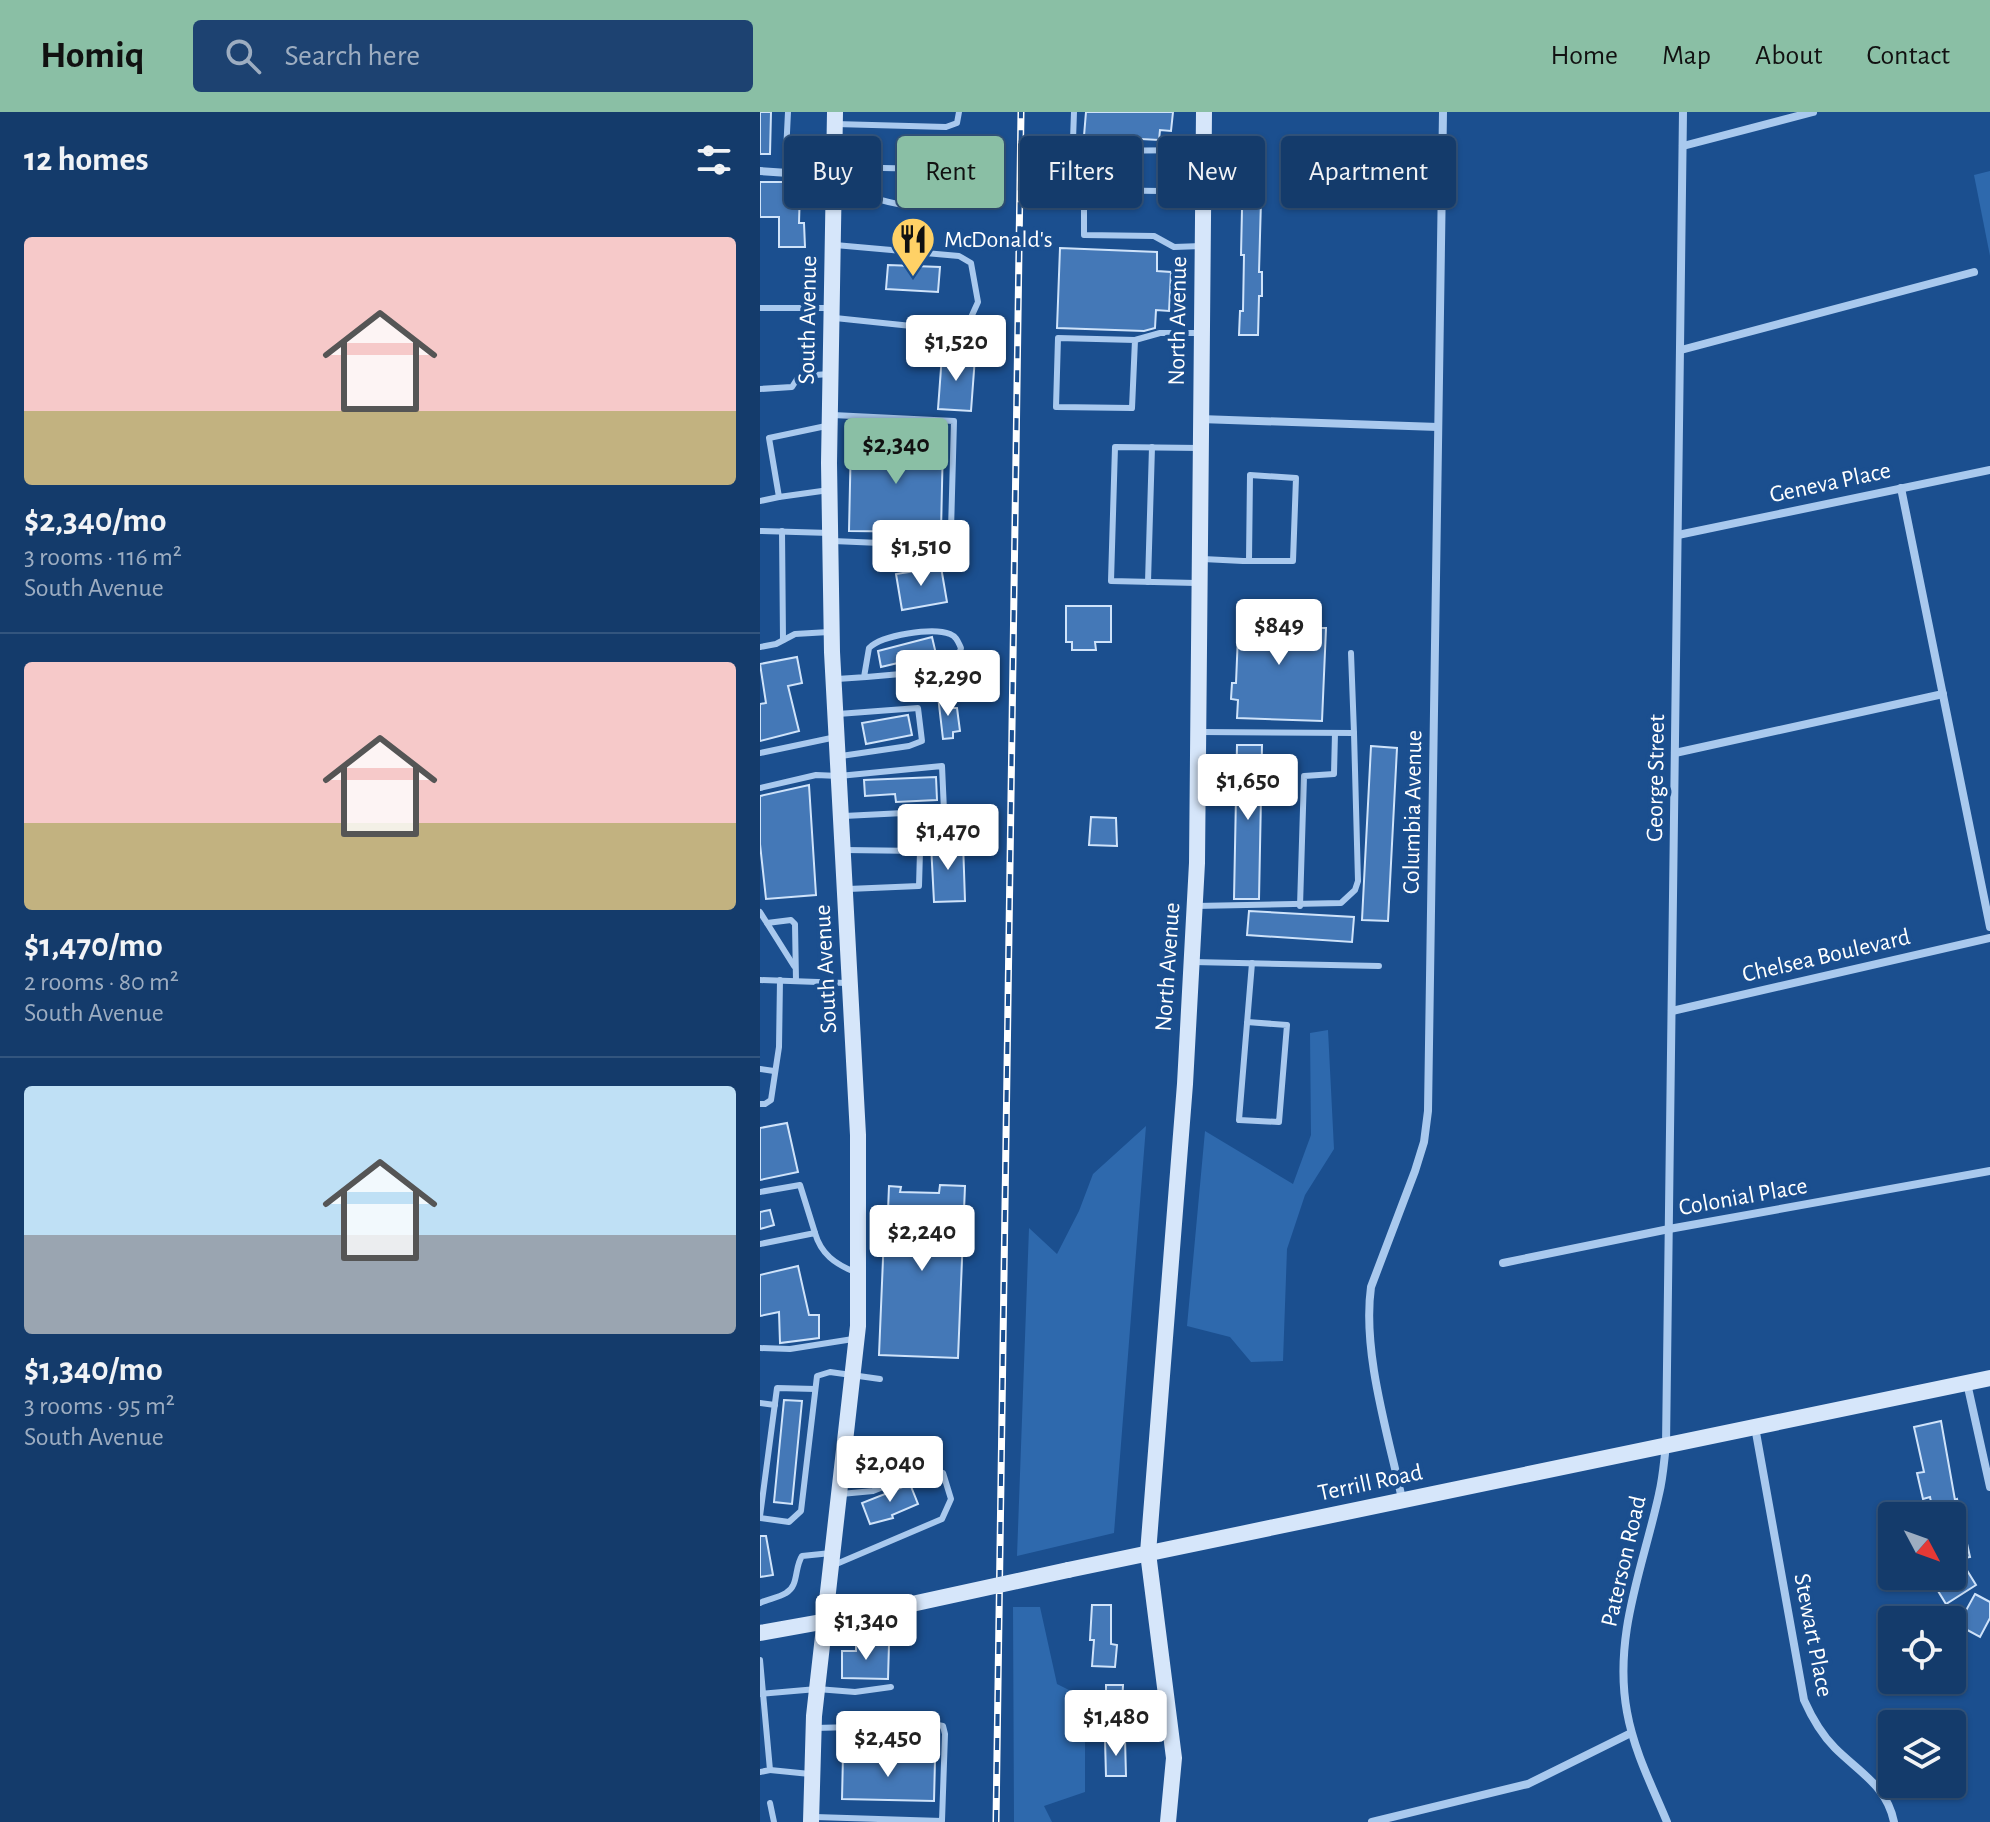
<!DOCTYPE html>
<html lang="en">
<head>
<meta charset="utf-8">
<style>
	:root { --surface:#143b6b; --page:#1d4271; --text:#f1f3f6; --muted:#9dadc1; --line:#33557e; --accent:#8abfa5 }
	body { margin:0; font-family:"Alegreya Sans",sans-serif; background:var(--page); color:var(--text); height:100vh; display:flex; flex-direction:column; font-size:30px; white-space:nowrap }
	* { box-sizing:border-box; margin:0 }
	p { font-size:26px; color:var(--muted) }
	.icon { flex:none; width:44px; height:44px; fill:none; stroke:currentColor; stroke-width:2; stroke-linecap:round; stroke-linejoin:round }
	.map { position:relative; flex:1; overflow:hidden }
	.sheet { display:flex; flex-direction:column; background:var(--surface); width:760px }
	.sheet>* { flex:none }
	.guide { position:absolute; left:24px; top:24px; width:760px; height:72px; display:flex; gap:16px }
	.needle { width:52px; rotate:131deg }
	.fabs { position:absolute; left:1118px; top:1390px; display:grid; gap:16px }
	.fabs a { display:grid; place-items:center; width:88px; height:88px; border-radius:8px; background:var(--surface); box-shadow:0 2px 6px #0004,0 0 0 2px var(--line); font-size:40px }
	.price { position:absolute; translate:-50% -68px; padding:0 18px; border-radius:8px; background:#fff; color:#222; font-size:26px; line-height:52px; filter:drop-shadow(0 2px 4px #0008) }
	.price::after { content:''; position:absolute; left:50%; top:48px; width:24px; height:18px; margin-left:-12px; background:inherit; clip-path:polygon(0 0,100% 0,50% 100%) }
	.price.on { background:var(--accent); color:#111 }
	ul { padding:0; list-style:none }
	li { display:grid; align-content:center; gap:16px; height:424px; padding:0 24px }
	li+li { border-top:2px solid var(--line) }
	li span { display:grid; place-items:center; height:248px; border-radius:8px; color:#555 }
	li>.icon { margin-inline-start:auto }
	span .icon { width:144px; height:144px; fill:#fffc; stroke-width:1 }
	li b { font-size:34px }
	h2 { display:flex; justify-content:space-between; align-items:center; height:96px; padding:0 24px; font-size:34px }
	.tag { padding:0 28px; border-radius:8px; background:var(--surface); box-shadow:0 2px 6px #0004,0 0 0 2px var(--line); font-size:28px; line-height:72px }
	.tag.on { background:var(--accent); color:#111 }
	header { display:flex; align-items:center; gap:48px; box-sizing:border-box; height:112px; padding:0 40px; background:var(--accent); color:#111 }
	header strong { font-size:38px }
	nav { display:flex; gap:44px; margin-inline-start:auto; font-size:28px }
	.search { width:560px; height:72px; background:var(--page); display:flex; align-items:center; gap:20px; box-sizing:border-box; padding:0 28px; border-radius:8px; color:var(--muted); font-size:30px }
	main { display:flex; flex:1; min-height:0 }
	.map>svg:first-child { display:block }
	.green { fill:#2e69ad }
	.building { fill:#4478b7; stroke:#cfe3fa; stroke-width:2 }
	.lines { fill:none; stroke-linecap:round; stroke-linejoin:round }
	.lane { stroke:#a9c9ee; stroke-width:6 }
	.street { stroke:#a9c9ee; stroke-width:8 }
	.secondary { stroke:#d6e6fa; stroke-width:16 }
	.rail-casing { stroke:#fff; stroke-width:7 }
	.rail { stroke:#1b4f8f; stroke-width:4; stroke-dasharray:12; stroke-linecap:butt }
	.secondary-bridge { stroke:#d6e6fa; stroke-width:16 }
	.labels { text-anchor:middle; stroke-width:8; stroke-linejoin:round; paint-order:stroke }
	.poi-label { font-size:24px; fill:#fff; stroke:#1b4f8f; text-anchor:start }
	.street-label { font-size:24px; fill:#fff; stroke:#1b4f8f }
</style>
</head>
<body>
<header>
<strong>Homiq</strong>
<div class="search"><svg class="icon" aria-label="search" viewBox="0 0 24 24"><circle cx="10" cy="10" r="6"/><path d="M15 15l6 6"/></svg>Search here</div>
<nav><a>Home</a><a>Map</a><a>About</a><a>Contact</a></nav>
</header>
<main>
<section class="sheet">
<h2>12 homes<svg class="icon" aria-label="filters" viewBox="0 0 24 24"><path d="M4 7h16M4 17h16"/><circle cx="9" cy="7" r="2"/><circle cx="15" cy="17" r="2"/></svg></h2>
<ul>
<li><span style="background:linear-gradient(#f6c9c9 70%,#c2b280 0)"><svg class="icon" aria-label="home" viewBox="0 0 24 24"><path d="M3 11l9-7 9 7M6 9v11h12V9"/></svg></span><div><b>$2,340/mo</b><p>3 rooms · 116 m²</p><p>South Avenue</p></div></li>
<li><span style="background:linear-gradient(#f6c9c9 65%,#c2b280 0)"><svg class="icon" aria-label="home" viewBox="0 0 24 24"><path d="M3 11l9-7 9 7M6 9v11h12V9"/></svg></span><div><b>$1,470/mo</b><p>2 rooms · 80 m²</p><p>South Avenue</p></div></li>
<li><span style="background:linear-gradient(#bfe0f5 60%,#9aa5b1 0)"><svg class="icon" aria-label="home" viewBox="0 0 24 24"><path d="M3 11l9-7 9 7M6 9v11h12V9"/></svg></span><div><b>$1,340/mo</b><p>3 rooms · 95 m²</p><p>South Avenue</p></div></li>
</ul>
</section>
<div class="map">
<svg width="1230" height="1710" viewBox="0 0 1230 1710">
	<rect width="100%" height="100%" fill="#1b4f8f"/>
	<!-- green -->
	<g class="green">
		<path d="M1230,59V144L1214,63Z"/>
		<path d="M568,918L574,1037L545,1083L527,1137L523,1249L491,1250L470,1225L427,1214L445,1019L533,1072L551,1023L550,921Z"/>
		<path d="M386,1014L354,1421L257,1444L269,1116L297,1142L319,1099L333,1062Z"/>
		<path d="M253,1495H280L297,1572L325,1586V1680L284,1694L292,1710H254Z"/>
	</g>
	<!-- building -->
	<g class="building">
		<path d="M0,0H11L10,42H0Z"/>
		<path d="M326,0H413L411,19L400,18L399,28L324,24Z"/>
		<path d="M483,52H502L499,160H502V184H499L498,223H479L480,199H483L484,143H481Z"/>
		<path d="M0,70H33L40,77L39,111H44L45,135H19V105H0Z"/>
		<path d="M300,136L397,140V159L411,160L409,199L396,198L395,216L384,219L297,216Z"/>
		<path d="M128,153L180,155L178,180L126,177Z"/>
		<path d="M182,243L215,245L211,299L178,297Z"/>
		<path d="M91,327L183,329L181,420L89,419Z"/>
		<path d="M181,455L187,490L142,498L136,462Z"/>
		<path d="M306,494H351V530H335L336,538H312V530H306Z"/>
		<path d="M479,499L548,501L547,516H566L562,609L477,606L478,588L471,587L472,571H476Z"/>
		<path d="M172,525L176,542L121,555L118,539Z"/>
		<path d="M37,545L42,571L28,574L39,619L0,629V592L6,591L0,552Z"/>
		<path d="M189,583L190,596H197L200,619L193,620V626L183,627L178,584Z"/>
		<path d="M148,603L152,623L106,632L102,611Z"/>
		<path d="M477,633H502L499,787H474Z"/>
		<path d="M611,634L637,636L628,809L602,808Z"/>
		<path d="M176,665L177,688L136,690L135,682L105,684L104,668Z"/>
		<path d="M49,673L56,783L6,787L0,732V684Z"/>
		<path d="M331,705L356,706L357,734L329,733Z"/>
		<path d="M203,730L205,789L174,790L171,732Z"/>
		<path d="M489,799L594,805L592,830L487,823Z"/>
		<path d="M27,1011L38,1060L0,1068V1016Z"/>
		<path d="M180,1073L205,1074L198,1246L119,1243L125,1099H128L129,1074L141,1075L140,1080L179,1081Z"/>
		<path d="M10,1098L14,1113L0,1117V1100Z"/>
		<path d="M38,1154L49,1203H59V1226L20,1231L19,1200L0,1204V1163Z"/>
		<path d="M24,1288L42,1289L32,1392L14,1390Z"/>
		<path d="M1181,1309L1195,1388L1197,1387L1210,1445L1200,1447L1216,1473L1186,1492L1172,1469L1181,1464H1192V1404H1174L1170,1385L1163,1387L1157,1361L1164,1360L1154,1315Z"/>
		<path d="M150,1372L158,1392L132,1403L133,1406L110,1412L102,1391Z"/>
		<path d="M0,1424H6L13,1463L0,1465Z"/>
		<path d="M1215,1482L1230,1490V1506L1220,1525L1198,1513Z"/>
		<path d="M332,1493H351V1532L357,1533L355,1555L332,1554L334,1528H330Z"/>
		<path d="M96,1531L129,1532L128,1567L82,1566V1539H96Z"/>
		<path d="M346,1573H363L362,1595H346Z"/>
		<path d="M345,1627H365L366,1664H346Z"/>
		<path d="M83,1643L175,1648L174,1689L82,1687Z"/>
	</g>
	<g class="lines">
		<!-- lane -->
		<g class="lane">
			<path d="M314,0L313,28L323,39L443,38"/>
			<path d="M75,12L186,15L197,11L199,0"/>
			<path d="M74,55L172,57L185,63L188,67L187,90C173,99 138,93 121,88L115,79L116,57"/>
			<path d="M25,61L28,0"/>
			<path d="M401,79L324,78V123L394,124L414,135L442,134"/>
			<path d="M75,133L199,144L211,151L218,190L208,212L161,215L75,206"/>
			<path d="M0,196H72"/>
			<path d="M375,228L298,226L296,295L372,296L375,228L400,221H441"/>
			<path d="M0,277L32,275L39,264L70,262"/>
			<path d="M73,303L194,309L191,418L186,426L120,431L73,429"/>
			<path d="M66,314L9,326L19,385L69,378"/>
			<path d="M0,389L19,385"/>
			<path d="M0,419L70,421"/>
			<path d="M22,419L23,528"/>
			<path d="M443,447L483,449H533L536,366L490,363L489,449"/>
			<path d="M388,470L392,335"/>
			<path d="M436,471L351,469L355,335L440,336"/>
			<path d="M0,535L16,532L35,522L69,520"/>
			<path d="M591,541L594,621"/>
			<path d="M77,567C94,566 184,560 193,553C198,549 199,542 201,536C198,530 197,525 190,522C173,515 122,523 109,536L104,565"/>
			<path d="M78,602L158,596L162,629L149,634L81,644"/>
			<path d="M0,641L76,625"/>
			<path d="M0,676L56,663L79,664L182,654L184,699L84,704"/>
			<path d="M85,738L160,739L159,774L88,777"/>
			<path d="M435,794L581,791L595,778L598,769L594,621L441,620"/>
			<path d="M540,794L544,664L574,662L575,621"/>
			<path d="M0,800L34,854"/>
			<path d="M7,811L31,808L35,812L36,869"/>
			<path d="M433,850L619,854"/>
			<path d="M0,868L86,871"/>
			<path d="M487,910L527,913L519,1010L479,1008L492,851"/>
			<path d="M0,957L14,959"/>
			<path d="M0,992H5L11,988L19,935L20,868"/>
			<path d="M0,1080L40,1073L55,1121"/>
			<path d="M0,1132L55,1121C61,1142 75,1152 95,1160"/>
			<path d="M0,1236L30,1237L93,1227"/>
			<path d="M0,1291L15,1293"/>
			<path d="M0,1404L17,1276L55,1277"/>
			<path d="M0,1406L29,1410L41,1399L57,1264L70,1260L120,1267"/>
			<path d="M74,1453L182,1407L191,1387L183,1361L166,1358L113,1379L81,1382"/>
			<path d="M0,1491C8,1487 18,1486 26,1481C39,1474 34,1456 42,1444L71,1441"/>
			<path d="M0,1548L10,1658L0,1660"/>
			<path d="M0,1582L57,1577L95,1580L131,1575"/>
			<path d="M54,1616L178,1613L183,1614L185,1622L182,1709L55,1705"/>
			<path d="M10,1658L50,1662"/>
			<path d="M10,1691L14,1710"/>
		</g>
		<!-- street -->
		<g class="street">
			<path d="M923,34L1053,0"/>
			<path d="M0,59L73,64"/>
			<path d="M921,238L1214,160"/>
			<path d="M440,307L678,315"/>
			<path d="M1141,376L1230,815"/>
			<path d="M918,423L1230,358"/>
			<path d="M915,641L1183,582"/>
			<path d="M912,899L1230,826"/>
			<path d="M743,1151L909,1117L1230,1059"/>
			<path d="M1207,1271L1230,1375"/>
			<path d="M995,1315L1044,1588C1052,1606 1061,1622 1075,1636C1099,1660 1127,1674 1134,1710"/>
			<path d="M642,1387C628,1322 602,1240 611,1175L655,1059L664,1030L668,999L683,0"/>
			<path d="M612,1710L768,1672L871,1621"/>
			<path d="M907,1710C892,1674 874,1639 867,1600C853,1524 883,1455 899,1382C903,1366 904,1349 906,1333L923,0"/>
		</g>
		<!-- secondary -->
		<g class="secondary">
			<path d="M308,1458L1230,1266"/>
			<path d="M0,1521L106,1502"/>
			<path d="M51,1710L54,1604L98,1214V1023L72,540L69,351L75,0"/>
			<path d="M408,1710L414,1646L388,1441L425,972L437,751L444,0"/>
		</g>
		<!-- rail casing -->
		<g class="rail-casing">
			<path id="rail" d="M236,1710L261,0"/>
		</g>
		<!-- rail -->
		<use href="#rail" class="rail"/>
		<!-- secondary-bridge -->
		<path class="secondary-bridge" d="M106,1502L308,1458"/>
	</g>
	<!-- icons -->
	<defs>
		<g id="restaurant-pin" transform="scale(2.3)"><path d="M0 17L-7.5 6A9.5 9.5 0 1 1 7.5 6Z" fill="#ffd166" stroke="#1b4f8f"/><path d="M-5-6h1v4h1v-4h1v4h1v-4h1v5L-1.5 .5V6h-2V.5L-5-1ZM5-6V6H3V1.5H1.5Q1.5-4 5-6Z" fill="#111"/></g>
	</defs>
	<g fill-rule="evenodd">
		<use href="#restaurant-pin" x="153" y="127"/>
	</g>
	<g class="labels">
		<!-- poi labels -->
		<g class="poi-label">
			<text x="184" y="135">McDonald's</text>
		</g>
		<!-- street labels -->
		<g class="street-label">
			<text transform="translate(47 208) rotate(-89)" y="8">South Avenue</text>
			<text transform="translate(417 209) rotate(-89)" y="8">North Avenue</text>
			<text transform="translate(1070 370) rotate(-12)" y="8">Geneva Place</text>
			<text transform="translate(895 666) rotate(-89)" y="8">George Street</text>
			<text transform="translate(652 700) rotate(-89)" y="8">Columbia Avenue</text>
			<text transform="translate(1066 843) rotate(-13)" y="8">Chelsea Boulevard</text>
			<text transform="translate(407 855) rotate(-86)" y="8">North Avenue</text>
			<text transform="translate(65 857) rotate(-93)" y="8">South Avenue</text>
			<text transform="translate(983 1084) rotate(-10)" y="8">Colonial Place</text>
			<text transform="translate(610 1370) rotate(-12)" y="8">Terrill Road</text>
			<text transform="translate(863 1449) rotate(-77)" y="8">Paterson Road</text>
			<text transform="translate(1054 1523) rotate(79)" y="8">Stewart Place</text>
		</g>
	</g>
</svg>
<div class="fabs">
<a><svg class="needle" viewBox="-14 -14 28 28"><path d="M0-13l5 13h-10z" fill="#e53935"/><path d="M0 13l5-13h-10z" fill="#9dadc1"/></svg></a>
<a><svg class="icon" aria-label="locate" viewBox="0 0 24 24"><circle cx="12" cy="12" r="6"/><path d="M12 2v4M12 18v4M2 12h4M18 12h4"/></svg></a>
<a><svg class="icon" aria-label="layers" viewBox="0 0 24 24"><path d="M12 4l9 5-9 5-9-5zM3 14l9 5 9-5"/></svg></a>
</div>
<b class="price" style="left:196px;top:271px">$1,520</b>
<b class="price on" style="left:136px;top:374px">$2,340</b>
<b class="price" style="left:161px;top:476px">$1,510</b>
<b class="price" style="left:519px;top:555px">$849</b>
<b class="price" style="left:188px;top:606px">$2,290</b>
<b class="price" style="left:488px;top:710px">$1,650</b>
<b class="price" style="left:188px;top:760px">$1,470</b>
<b class="price" style="left:162px;top:1161px">$2,240</b>
<b class="price" style="left:130px;top:1392px">$2,040</b>
<b class="price" style="left:106px;top:1550px">$1,340</b>
<b class="price" style="left:356px;top:1646px">$1,480</b>
<b class="price" style="left:128px;top:1667px">$2,450</b>
<div class="guide">
<a class="tag">Buy</a>
<a class="tag on">Rent</a>
<a class="tag">Filters</a>
<a class="tag">New</a>
<a class="tag">Apartment</a>
</div>
</div>
</main>
</body>
</html>
